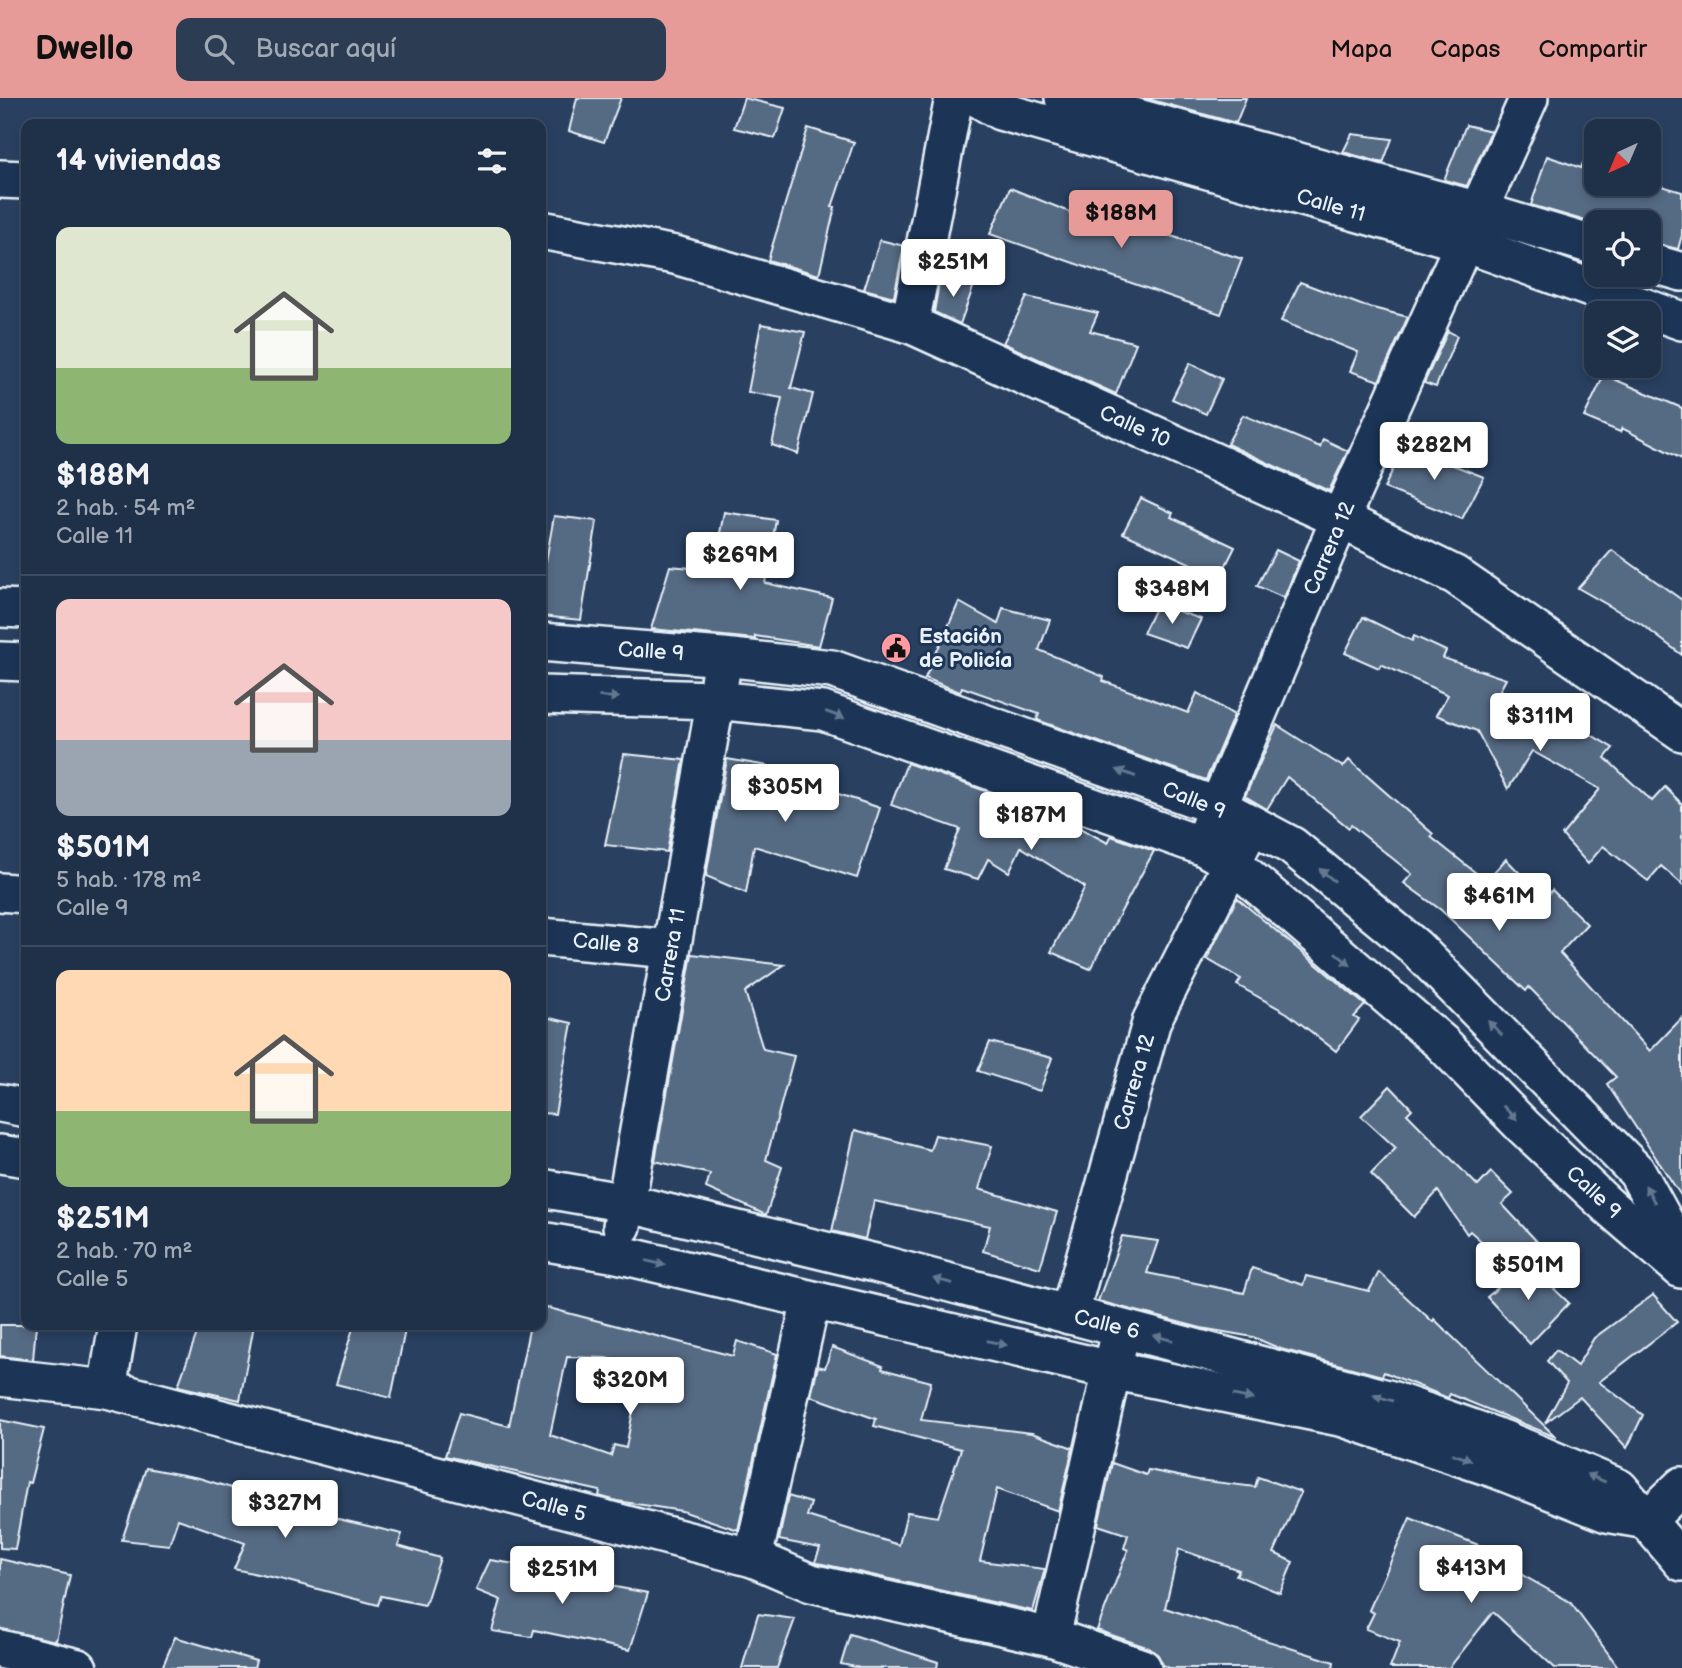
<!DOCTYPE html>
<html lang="es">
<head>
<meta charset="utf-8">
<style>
	:root { --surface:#1f3049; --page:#2c3c53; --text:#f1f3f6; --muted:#a1a9b4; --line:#3c4b61; --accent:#e69b98 }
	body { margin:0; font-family:"Balsamiq Sans",sans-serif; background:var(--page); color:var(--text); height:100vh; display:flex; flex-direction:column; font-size:26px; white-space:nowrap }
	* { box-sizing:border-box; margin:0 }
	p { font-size:23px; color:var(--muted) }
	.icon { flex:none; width:38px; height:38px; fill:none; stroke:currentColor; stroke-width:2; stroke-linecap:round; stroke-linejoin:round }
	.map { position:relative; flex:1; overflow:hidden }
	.panel { position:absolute; left:21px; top:21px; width:525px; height:1211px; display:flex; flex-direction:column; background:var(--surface); border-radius:14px; box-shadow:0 4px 10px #0003,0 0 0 2px var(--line) }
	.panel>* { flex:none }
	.needle { width:46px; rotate:224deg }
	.tools { position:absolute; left:1584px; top:21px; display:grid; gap:14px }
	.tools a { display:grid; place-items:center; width:77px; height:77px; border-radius:14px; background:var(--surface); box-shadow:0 4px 10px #0003,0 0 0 2px var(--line); font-size:35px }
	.price { position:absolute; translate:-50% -60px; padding:0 16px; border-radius:7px; background:#fff; color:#222; font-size:23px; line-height:46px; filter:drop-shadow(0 2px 4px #0008) }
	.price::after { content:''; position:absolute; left:50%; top:42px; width:21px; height:16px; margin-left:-10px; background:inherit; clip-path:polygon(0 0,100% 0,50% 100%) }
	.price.selected { background:var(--accent); color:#111 }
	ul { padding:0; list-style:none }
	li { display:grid; align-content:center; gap:14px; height:371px; padding:0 35px }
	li+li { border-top:2px solid var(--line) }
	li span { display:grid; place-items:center; height:217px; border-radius:14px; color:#555 }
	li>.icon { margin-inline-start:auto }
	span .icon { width:126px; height:126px; fill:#fffc; stroke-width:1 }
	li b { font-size:30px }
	h2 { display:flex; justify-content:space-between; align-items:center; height:84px; padding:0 35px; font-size:30px }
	header { display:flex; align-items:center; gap:42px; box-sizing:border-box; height:98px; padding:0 35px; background:var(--accent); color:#111 }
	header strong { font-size:33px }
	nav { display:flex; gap:38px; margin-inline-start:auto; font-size:24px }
	.search { width:490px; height:63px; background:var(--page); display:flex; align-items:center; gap:18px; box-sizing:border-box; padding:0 24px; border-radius:14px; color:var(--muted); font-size:26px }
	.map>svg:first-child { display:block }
	.building { fill:#556a83; stroke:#e8f1f8; stroke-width:2; fill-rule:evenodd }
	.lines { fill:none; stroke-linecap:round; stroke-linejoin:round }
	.minor-casing { stroke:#e8f1f8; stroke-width:42 }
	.minor { stroke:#1d3557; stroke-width:37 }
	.oneway { fill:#64778f }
	.labels { text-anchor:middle; stroke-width:6; stroke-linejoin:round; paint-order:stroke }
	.street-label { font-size:21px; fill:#e8f1f8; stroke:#1d3557 }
	.poi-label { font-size:21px; font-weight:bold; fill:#e8f1f8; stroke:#1d3557; text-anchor:start }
</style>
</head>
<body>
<header>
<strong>Dwello</strong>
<div class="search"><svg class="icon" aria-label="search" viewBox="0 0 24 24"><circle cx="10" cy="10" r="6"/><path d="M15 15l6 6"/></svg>Buscar aquí</div>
<nav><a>Mapa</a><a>Capas</a><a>Compartir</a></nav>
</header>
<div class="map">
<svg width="1682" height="1570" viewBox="0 0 1682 1570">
	<rect width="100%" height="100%" fill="#294061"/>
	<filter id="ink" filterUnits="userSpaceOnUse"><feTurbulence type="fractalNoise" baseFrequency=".0143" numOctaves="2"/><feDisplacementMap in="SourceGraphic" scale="14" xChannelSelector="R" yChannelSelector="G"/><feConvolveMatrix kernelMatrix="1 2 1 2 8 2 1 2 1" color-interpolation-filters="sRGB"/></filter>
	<g filter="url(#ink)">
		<!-- building -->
		<g class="building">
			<path d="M577,0H621L604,44L569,33Z"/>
			<path d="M744,0L785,10L775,40L734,30Z"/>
			<path d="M1144,0H1246L1236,25Z"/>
			<path d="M1466,27L1491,33L1467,88L1444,82Z"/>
			<path d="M808,30L854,44L832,109H835L819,177L768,162Z"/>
			<path d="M1352,36L1392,41L1383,65L1343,54Z"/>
			<path d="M1547,58L1581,70L1583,65L1596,69V86L1648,84L1682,94V137L1678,151L1648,144V124L1596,126L1531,107Z"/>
			<path d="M1010,90L1094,124L1098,113L1139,123L1137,127L1242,161L1221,216L990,136Z"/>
			<path d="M880,142L904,148L894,199L864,191Z"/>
			<path d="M940,179L974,187L960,226L934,214Z"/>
			<path d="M1300,184L1361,207L1408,219L1379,283L1350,273L1358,254L1281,223Z"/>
			<path d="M1027,199L1098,215L1090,233L1136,245L1116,296L1003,245Z"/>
			<path d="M761,226L805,234L791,290L813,296L798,356L772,347L782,300L748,294Z"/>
			<path d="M1448,233L1457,238L1436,289L1424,285Z"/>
			<path d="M1190,265L1222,281L1206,316L1172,301Z"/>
			<path d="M1604,277L1682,310V361L1622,330L1620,334L1584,319Z"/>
			<path d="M1243,317L1320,349L1323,341L1348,353L1329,393L1227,346Z"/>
			<path d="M1404,348L1484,379L1462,421L1384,390Z"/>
			<path d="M1141,400L1173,415L1171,419L1235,449L1220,479L1123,435Z"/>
			<path d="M724,414L776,422L765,485L832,500L819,548L755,538V541L651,531L670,468L713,472Z"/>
			<path d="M554,418L597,423L581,522L541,518V463H546Z"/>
			<path d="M1276,452L1299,463L1284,500L1257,488Z"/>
			<path d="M1612,452L1682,502V557L1641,526L1578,490Z"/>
			<path d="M959,504L998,526L1003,510L1050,522L1039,552L1104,579L1103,583L1188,615L1197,595L1234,617L1206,682L1040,623L1037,621L1039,616L962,589L960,594L925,580Z"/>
			<path d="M1157,506L1201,521L1187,550L1143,535Z"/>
			<path d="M1363,519L1412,543L1414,538L1446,553L1443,560L1506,581L1499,594L1559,629L1565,621L1613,650L1605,660L1652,703L1665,689L1682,706V786L1661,768L1648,783L1603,748L1588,766L1562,737L1600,691L1532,653L1508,691L1477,633L1436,617L1448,597L1381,566L1379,570L1345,555Z"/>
			<path d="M1277,627L1343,669L1349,662L1433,736L1431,739L1486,783L1506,761L1545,801L1552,792L1587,826L1560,855L1650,953L1682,920V1099L1607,986L1616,979L1529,889L1526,893L1441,812L1404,785L1412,776L1351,727L1349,730L1287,679L1267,711L1245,698Z"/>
			<path d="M624,656L684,662L667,754L605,747Z"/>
			<path d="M727,661L768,668L767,672L880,710L857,780L754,748L746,795L706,778Z"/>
			<path d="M907,665L1061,720L1108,745L1111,738L1154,753L1090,871L1051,854L1085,789L1021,749L1009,774L988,761L978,781L944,771L960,731L891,707Z"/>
			<path d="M1237,800L1365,907L1354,919L1359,922L1336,953L1287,915L1237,887L1241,881L1207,861Z"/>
			<path d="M692,856L784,867L745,894L763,951L794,958L766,1062L782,1069L766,1117L706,1090L710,1076L655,1063Z"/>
			<path d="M541,918L572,925L555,1016L541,1015Z"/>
			<path d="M990,944L1052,960L1040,993L978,973Z"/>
			<path d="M1390,988L1412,1011L1407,1016L1478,1088L1491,1074L1513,1096L1502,1106L1543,1150L1515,1173L1470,1133L1467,1136L1438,1093L1414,1119L1371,1076L1396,1050L1361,1018Z"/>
			<path d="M855,1032L930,1052L935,1037L992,1048L979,1091L1057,1114L1040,1170L983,1153L990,1128L874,1103L865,1141L832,1133Z"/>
			<path d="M1122,1138L1158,1143L1147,1175L1244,1195L1252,1170L1303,1187L1306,1178L1369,1193L1379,1174L1433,1224L1434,1221L1556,1339L1450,1296L1448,1300L1384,1274L1382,1278L1281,1251L1253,1239L1201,1230L1098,1203Z"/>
			<path d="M1527,1165L1569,1205L1530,1246L1487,1199Z"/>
			<path d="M1653,1197L1677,1224L1599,1284L1643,1317L1627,1350L1580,1299L1545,1325L1567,1285L1547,1263L1556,1252L1577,1268L1594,1240Z"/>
			<path d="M541,1208L733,1258L737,1243L777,1256L738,1432L682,1413L617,1403L599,1398L600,1393L445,1358L459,1315L509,1328L530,1227H541ZM567,1259L606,1260L641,1270L626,1350L614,1347L611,1358L550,1337Z"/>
			<path d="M0,1227H36L33,1262L0,1258Z"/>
			<path d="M200,1227H254L240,1302L178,1288Z"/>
			<path d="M354,1227H406L391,1300L336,1286Z"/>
			<path d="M832,1249L883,1268L882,1271L931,1284L921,1322L1032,1335L1073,1350L1058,1413L997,1391L980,1463L1045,1471L1033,1513L818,1465L815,1464L820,1450L779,1442L788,1398L811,1405L807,1418L899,1447L907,1414L938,1419L961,1351L874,1328L876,1321L811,1298L818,1268L825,1270Z"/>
			<path d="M0,1322L44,1331L30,1385L27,1384L15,1451L0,1450Z"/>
			<path d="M1112,1365L1146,1377L1148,1372L1198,1382L1255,1389L1258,1379L1301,1394L1274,1455L1293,1464L1280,1495L1236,1477L1239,1472L1179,1451L1165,1510L1334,1564L1333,1570H1169L1163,1567L1158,1557L1149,1550L1097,1532L1128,1452L1124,1450L1128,1437L1098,1427Z"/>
			<path d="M146,1370L199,1380L251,1396L249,1400L402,1436L398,1448L440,1460L425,1507L381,1498L378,1507L284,1482L234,1471L245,1445L178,1421L169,1447L122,1442Z"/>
			<path d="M1410,1420L1486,1450L1524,1478L1570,1504L1619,1570H1555L1493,1514L1449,1570H1390L1400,1544L1366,1531L1374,1515L1369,1512Z"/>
			<path d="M0,1461L70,1477L56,1543L0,1531Z"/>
			<path d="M490,1462L546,1471L545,1476L648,1495L630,1552L534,1532L532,1539L492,1533L501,1502L476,1492Z"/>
			<path d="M758,1516L795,1521L777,1570H742Z"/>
			<path d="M850,1536L938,1564L937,1570H860L841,1566Z"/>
			<path d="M175,1539L256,1563L254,1570H162Z"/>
		</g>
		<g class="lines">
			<!-- minor casing -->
			<g class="minor-casing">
				<g id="minor">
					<path d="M978,0L1000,13L1465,145L1682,223"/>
					<path d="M1064,0L1479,113L1596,148"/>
					<path d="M0,81L26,82"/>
					<path d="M541,132L675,157L910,226L1340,421L1455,477L1682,634"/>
					<path d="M1648,164L1682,174"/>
					<path d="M910,226L954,0"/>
					<path d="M0,510L26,511"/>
					<path d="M541,544L723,559L832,571L1219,709L1292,748L1415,849L1637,1074L1682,1156"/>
					<path d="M0,563L26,564"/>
					<path d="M541,597L715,602L823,613L1202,748L1232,765L1442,945L1523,1028L1607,1107L1681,1171"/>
					<path d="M1209,730L1340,421L1529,0"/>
					<path d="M0,794L26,796"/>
					<path d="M541,839L671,851"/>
					<path d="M0,1005L26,1010"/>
					<path d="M0,1056L26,1060"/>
					<path d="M541,1090L626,1105L875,1165L1391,1302L1505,1342L1619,1390L1682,1464"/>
					<path d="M622,1128L720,578"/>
					<path d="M541,1143L617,1156L1111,1272L1344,1320L1496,1371L1607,1415L1647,1422"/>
					<path d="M1069,1217L1152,922L1243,743"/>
					<path d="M0,1279L107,1291L753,1460L811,1485L1051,1539L1142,1570"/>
					<path d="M107,1291L118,1227"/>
					<path d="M1647,1422L1682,1388"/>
					<path d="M753,1460L811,1202"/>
					<path d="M1051,1539L1117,1250"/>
					<path d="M0,1551L78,1570"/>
				</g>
			</g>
			<!-- minor -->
			<use href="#minor" class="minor"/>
		</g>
		<!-- one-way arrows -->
		<defs><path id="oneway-solid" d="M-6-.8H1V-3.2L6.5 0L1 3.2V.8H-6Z" transform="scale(1.75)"/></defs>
		<g class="oneway">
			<use href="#oneway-solid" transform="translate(609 599) rotate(2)"/>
			<use href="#oneway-solid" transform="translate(835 617) rotate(20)"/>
			<use href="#oneway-solid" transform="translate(1126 675) rotate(-160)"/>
			<use href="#oneway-solid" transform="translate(1327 777) rotate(-141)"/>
			<use href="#oneway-solid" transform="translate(1343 861) rotate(40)"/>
			<use href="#oneway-solid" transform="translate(1495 930) rotate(-135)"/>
			<use href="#oneway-solid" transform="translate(1510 1015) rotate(46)"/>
			<use href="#oneway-solid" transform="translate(1650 1096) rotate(-118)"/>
			<use href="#oneway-solid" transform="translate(656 1165) rotate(13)"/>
			<use href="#oneway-solid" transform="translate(943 1183) rotate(-165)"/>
			<use href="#oneway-solid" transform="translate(1163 1240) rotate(-165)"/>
			<use href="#oneway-solid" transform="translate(997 1245) rotate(13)"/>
			<use href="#oneway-solid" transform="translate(1243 1299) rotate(11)"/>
			<use href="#oneway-solid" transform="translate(1383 1300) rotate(-164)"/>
			<use href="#oneway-solid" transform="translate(1462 1359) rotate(19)"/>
			<use href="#oneway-solid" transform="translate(1596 1380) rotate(-157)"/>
		</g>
	</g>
	<!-- icons -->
	<defs>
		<g id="civic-disc" transform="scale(1.575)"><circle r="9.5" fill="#ff9aa2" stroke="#1d3557"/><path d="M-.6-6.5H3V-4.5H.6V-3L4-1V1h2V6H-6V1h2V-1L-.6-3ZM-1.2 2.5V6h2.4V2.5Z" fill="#111"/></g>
	</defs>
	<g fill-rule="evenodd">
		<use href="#civic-disc" x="896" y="550"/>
	</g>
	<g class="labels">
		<!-- street labels -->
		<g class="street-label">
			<text transform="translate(1331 107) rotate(16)" y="7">Calle 11</text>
			<text transform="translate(1135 328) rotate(24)" y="7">Calle 10</text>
			<text transform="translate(1329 450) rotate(-67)" y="7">Carrera 12</text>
			<text transform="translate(651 553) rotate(4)" y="7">Calle 9</text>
			<text transform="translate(1194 702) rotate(22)" y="7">Calle 9</text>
			<text transform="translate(606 845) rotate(5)" y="7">Calle 8</text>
			<text transform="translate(670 857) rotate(-80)" y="7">Carrera 11</text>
			<text transform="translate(1134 984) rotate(-74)" y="7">Carrera 12</text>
			<text transform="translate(1594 1094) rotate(43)" y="7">Calle 9</text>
			<text transform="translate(1107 1226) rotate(14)" y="7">Calle 6</text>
			<text transform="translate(554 1408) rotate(15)" y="7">Calle 5</text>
		</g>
		<!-- poi labels -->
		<g class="poi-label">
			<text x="919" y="545">Estación<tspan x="919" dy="24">de Policía</tspan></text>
		</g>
	</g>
</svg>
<div class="tools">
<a><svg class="needle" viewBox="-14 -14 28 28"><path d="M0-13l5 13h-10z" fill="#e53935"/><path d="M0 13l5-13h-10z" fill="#a1a9b4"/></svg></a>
<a><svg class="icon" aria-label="locate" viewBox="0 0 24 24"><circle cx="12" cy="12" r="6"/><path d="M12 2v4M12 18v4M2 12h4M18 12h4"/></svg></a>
<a><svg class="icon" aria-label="layers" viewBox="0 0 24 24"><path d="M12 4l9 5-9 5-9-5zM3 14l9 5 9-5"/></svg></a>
</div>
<b class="price selected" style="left:1121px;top:152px">$188M</b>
<b class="price" style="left:953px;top:201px">$251M</b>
<b class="price" style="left:1434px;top:384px">$282M</b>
<b class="price" style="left:740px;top:494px">$269M</b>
<b class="price" style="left:1172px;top:528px">$348M</b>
<b class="price" style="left:1540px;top:655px">$311M</b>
<b class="price" style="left:785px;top:726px">$305M</b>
<b class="price" style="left:1031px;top:754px">$187M</b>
<b class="price" style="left:1499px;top:835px">$461M</b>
<b class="price" style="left:1528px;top:1204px">$501M</b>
<b class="price" style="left:630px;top:1319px">$320M</b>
<b class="price" style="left:285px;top:1442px">$327M</b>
<b class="price" style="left:1471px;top:1507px">$413M</b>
<b class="price" style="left:562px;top:1508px">$251M</b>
<section class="panel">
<h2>14 viviendas<svg class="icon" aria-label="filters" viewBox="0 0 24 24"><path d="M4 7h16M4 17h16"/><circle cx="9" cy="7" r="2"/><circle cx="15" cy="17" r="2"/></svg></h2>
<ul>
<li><span style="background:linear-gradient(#dfe7d0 65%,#8fb573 0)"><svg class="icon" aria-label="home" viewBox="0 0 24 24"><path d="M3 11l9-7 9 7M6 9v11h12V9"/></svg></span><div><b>$188M</b><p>2 hab. · 54 m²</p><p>Calle 11</p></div></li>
<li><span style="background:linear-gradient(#f6c9c9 65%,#9aa5b1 0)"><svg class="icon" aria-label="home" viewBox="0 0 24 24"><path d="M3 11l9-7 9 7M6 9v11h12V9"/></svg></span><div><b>$501M</b><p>5 hab. · 178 m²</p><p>Calle 9</p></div></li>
<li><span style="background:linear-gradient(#ffd9b3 65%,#8fb573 0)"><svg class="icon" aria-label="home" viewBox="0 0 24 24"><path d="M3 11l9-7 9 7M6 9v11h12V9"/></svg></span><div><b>$251M</b><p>2 hab. · 70 m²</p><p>Calle 5</p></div></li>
</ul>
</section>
</div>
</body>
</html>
